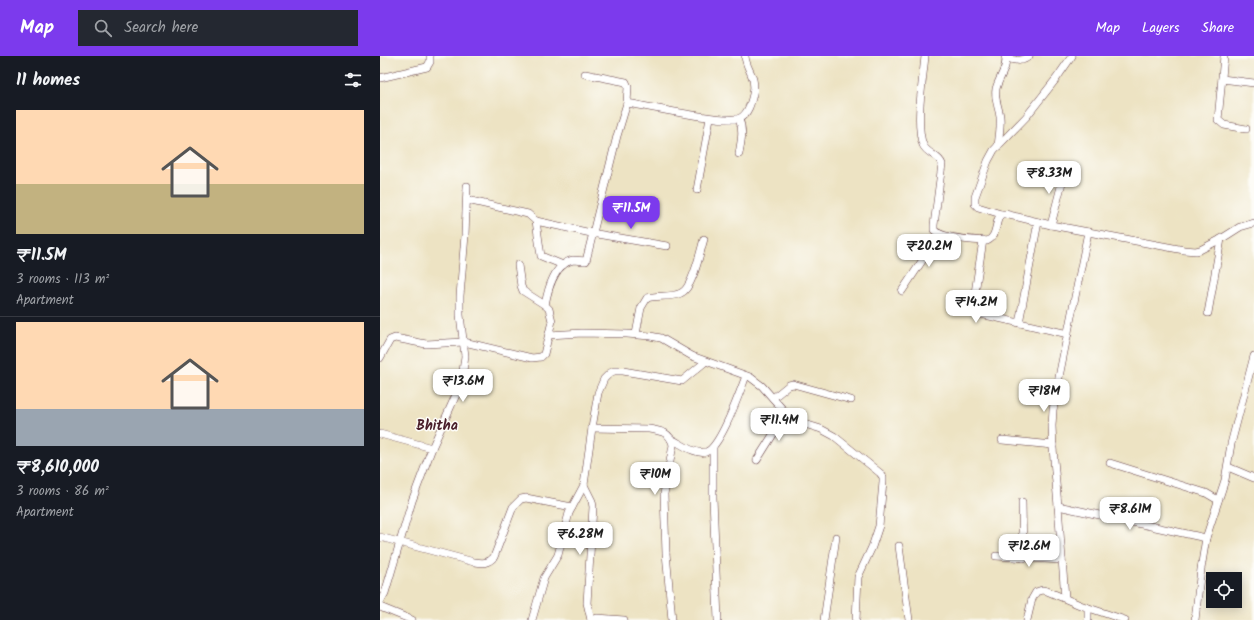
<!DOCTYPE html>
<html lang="en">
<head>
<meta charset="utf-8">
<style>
	:root { --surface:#171b24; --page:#242831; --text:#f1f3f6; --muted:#9ea1a6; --line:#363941; --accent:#7c3aed }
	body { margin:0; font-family:Kalam,sans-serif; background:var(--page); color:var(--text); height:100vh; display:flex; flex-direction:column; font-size:15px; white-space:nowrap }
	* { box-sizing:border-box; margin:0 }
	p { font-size:13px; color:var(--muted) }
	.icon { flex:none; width:22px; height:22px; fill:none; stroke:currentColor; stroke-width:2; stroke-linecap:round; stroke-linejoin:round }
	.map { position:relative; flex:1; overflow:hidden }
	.details { display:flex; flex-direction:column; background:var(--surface); width:380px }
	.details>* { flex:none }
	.fabs { position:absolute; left:826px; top:516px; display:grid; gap:8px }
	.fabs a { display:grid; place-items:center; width:36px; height:36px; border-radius:0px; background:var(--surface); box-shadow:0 2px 10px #0003; font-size:20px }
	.price { position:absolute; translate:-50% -34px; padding:0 9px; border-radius:8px; background:#fff; color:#222; font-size:13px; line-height:26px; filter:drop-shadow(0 1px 2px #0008) }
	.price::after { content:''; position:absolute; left:50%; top:24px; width:12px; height:9px; margin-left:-6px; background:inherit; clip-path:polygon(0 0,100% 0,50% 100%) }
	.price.selected { background:var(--accent); color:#fff }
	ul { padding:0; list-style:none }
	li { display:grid; align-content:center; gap:8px; height:212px; padding:0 16px }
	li+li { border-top:1px solid var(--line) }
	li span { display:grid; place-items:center; height:124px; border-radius:0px; color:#555 }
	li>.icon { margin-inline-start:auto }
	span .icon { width:72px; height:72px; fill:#fffc; stroke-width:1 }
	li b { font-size:17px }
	h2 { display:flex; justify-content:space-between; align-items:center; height:48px; padding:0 16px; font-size:17px }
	header { display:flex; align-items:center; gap:24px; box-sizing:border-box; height:56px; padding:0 20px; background:var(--accent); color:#fff }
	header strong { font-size:19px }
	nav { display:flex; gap:22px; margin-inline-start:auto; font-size:14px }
	.search { width:280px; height:36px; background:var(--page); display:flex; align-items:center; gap:10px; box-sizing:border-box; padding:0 14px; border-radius:0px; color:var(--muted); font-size:15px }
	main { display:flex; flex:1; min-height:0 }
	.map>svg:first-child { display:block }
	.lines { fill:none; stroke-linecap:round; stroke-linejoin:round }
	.minor-casing { stroke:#623c42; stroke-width:8 }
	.minor { stroke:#fff; stroke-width:7 }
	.labels { text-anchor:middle; stroke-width:3; stroke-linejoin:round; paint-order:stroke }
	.district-label { font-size:14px; font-weight:bold; fill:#4a1f2b; stroke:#fdfcf7 }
</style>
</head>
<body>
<header>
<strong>Map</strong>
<div class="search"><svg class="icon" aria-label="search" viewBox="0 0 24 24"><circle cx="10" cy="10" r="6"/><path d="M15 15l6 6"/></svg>Search here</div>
<nav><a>Map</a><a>Layers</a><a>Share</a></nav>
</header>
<main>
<section class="details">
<h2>11 homes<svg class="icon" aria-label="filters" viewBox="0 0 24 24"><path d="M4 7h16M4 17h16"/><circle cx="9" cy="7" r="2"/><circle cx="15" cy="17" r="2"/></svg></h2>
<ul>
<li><span style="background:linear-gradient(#ffd9b3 60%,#c2b280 0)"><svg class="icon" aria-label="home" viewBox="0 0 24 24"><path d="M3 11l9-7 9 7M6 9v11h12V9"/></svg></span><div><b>₹11.5M</b><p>3 rooms · 113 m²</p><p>Apartment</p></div></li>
<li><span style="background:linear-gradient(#ffd9b3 70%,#9aa5b1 0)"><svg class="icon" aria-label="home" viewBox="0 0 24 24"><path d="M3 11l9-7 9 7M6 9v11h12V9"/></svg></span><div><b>₹8,610,000</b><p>3 rooms · 86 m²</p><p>Apartment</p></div></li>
</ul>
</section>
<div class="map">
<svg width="874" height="564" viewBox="0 0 874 564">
	<rect width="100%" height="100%" fill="#fdfcf7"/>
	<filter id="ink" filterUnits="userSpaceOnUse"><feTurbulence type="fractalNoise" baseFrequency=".025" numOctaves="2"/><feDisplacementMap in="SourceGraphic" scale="8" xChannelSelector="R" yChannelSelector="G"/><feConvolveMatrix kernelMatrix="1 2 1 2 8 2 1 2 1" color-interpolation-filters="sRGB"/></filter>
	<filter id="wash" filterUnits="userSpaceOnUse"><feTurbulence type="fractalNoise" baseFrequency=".012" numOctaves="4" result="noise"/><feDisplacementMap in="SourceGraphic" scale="16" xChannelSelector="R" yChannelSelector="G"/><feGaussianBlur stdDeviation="0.9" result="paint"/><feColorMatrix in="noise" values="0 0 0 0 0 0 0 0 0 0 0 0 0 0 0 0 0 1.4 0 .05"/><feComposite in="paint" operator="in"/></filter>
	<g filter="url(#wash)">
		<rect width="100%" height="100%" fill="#ede3c3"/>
	</g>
	<g filter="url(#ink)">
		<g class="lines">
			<!-- minor casing -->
			<g class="minor-casing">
				<g id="minor">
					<path d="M545,0C543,23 535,68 543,89C547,98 559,99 562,108L554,169V174C562,183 594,184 607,185C617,181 615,169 619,161L621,158H625L671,169L804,194L816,195L820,194L841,183L860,171L874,167"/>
					<path d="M844,0L838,64L844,69L866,73"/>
					<path d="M626,2C635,4 642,7 649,0"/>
					<path d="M0,22L47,11L50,6V0"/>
					<path d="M842,23L874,27"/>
					<path d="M247,47C265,50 348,68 360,62C368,58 371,47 373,38C377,20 366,14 365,0"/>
					<path d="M359,63C364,75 361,85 359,98"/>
					<path d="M618,90C619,81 621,70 620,61C619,51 614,44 616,33C618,23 629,10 625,0"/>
					<path d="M317,134L330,62"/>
					<path d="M87,144L148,158L156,165L161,200L183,209"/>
					<path d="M621,158L598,151L595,148V141L608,105L614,94L646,61L676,23L692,0"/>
					<path d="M156,165L211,177L287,190"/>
					<path d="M671,169L685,115"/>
					<path d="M603,184L593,250L594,254L596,257L688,278"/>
					<path d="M522,235L560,178"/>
					<path d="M165,249C168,233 174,208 193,204C197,204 202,205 206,205L237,80L247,47L248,31L246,26L205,18"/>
					<path d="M828,257L841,183"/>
					<path d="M639,267L658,166"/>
					<path d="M256,278L261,252L267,242C278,239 291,242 301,237C313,232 320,196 324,183"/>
					<path d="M169,279L202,277L247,278L270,280L281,282L312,300L370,321L382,330L412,364L441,373L454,380L500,417L503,421V426L499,470L492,491L478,521L476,564"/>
					<path d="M0,302L10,284L15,282L46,288L84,286L152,302L161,301L164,298L172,265L169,253L165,249L143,235L141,230L138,209"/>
					<path d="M393,342L409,329L413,328L471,344"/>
					<path d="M212,372L269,373C281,375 290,376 293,389L284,438L286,497L292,564"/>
					<path d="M0,378L52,392"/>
					<path d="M291,383C300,387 315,399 326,396C341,391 360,335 366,320"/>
					<path d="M622,384L673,389"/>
					<path d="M333,392V442L338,564"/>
					<path d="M377,404L406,358"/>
					<path d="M730,407L826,437L838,444"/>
					<path d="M848,411L874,422"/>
					<path d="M204,429L212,445L213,451L207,547L211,564"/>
					<path d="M642,446L643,502"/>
					<path d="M678,450L826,482"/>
					<path d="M0,481L94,506C102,507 108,508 114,501L133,451L141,443L146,442L192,451"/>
					<path d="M519,490L529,564"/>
					<path d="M616,500L682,504"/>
					<path d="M685,542L678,450L673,392L672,370L673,354L680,316L708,176"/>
					<path d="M0,546L5,537L32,445L52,392L80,330L83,315L85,300L80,259V240L85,179L87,130"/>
					<path d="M0,551L32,564"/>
					<path d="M708,552V564"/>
					<path d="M152,564L164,522L178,499L189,457L204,429L212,372L218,337L224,323L230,317L234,315H243L302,325L325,306"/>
					<path d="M211,564L217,562L244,564"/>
					<path d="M444,564L456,481"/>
					<path d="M647,564L652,543L656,536L662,534L667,535L700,549L745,564"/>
					<path d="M815,564L821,513L826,482L845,424L851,388L874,300"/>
				</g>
			</g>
			<!-- minor -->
			<use href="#minor" class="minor"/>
		</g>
	</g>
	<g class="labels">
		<!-- district labels -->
		<g class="district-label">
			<text x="57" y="374">Bhitha</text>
		</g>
	</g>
</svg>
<div class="fabs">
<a><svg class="icon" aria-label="locate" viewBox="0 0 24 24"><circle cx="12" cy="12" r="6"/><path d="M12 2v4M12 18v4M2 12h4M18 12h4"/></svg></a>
</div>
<b class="price" style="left:669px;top:139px">₹8.33M</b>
<b class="price selected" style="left:251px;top:174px">₹11.5M</b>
<b class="price" style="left:549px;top:212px">₹20.2M</b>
<b class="price" style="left:596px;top:268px">₹14.2M</b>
<b class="price" style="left:83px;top:347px">₹13.6M</b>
<b class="price" style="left:664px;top:357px">₹18M</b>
<b class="price" style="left:399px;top:386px">₹11.4M</b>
<b class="price" style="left:275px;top:440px">₹10M</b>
<b class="price" style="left:750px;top:475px">₹8.61M</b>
<b class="price" style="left:200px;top:500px">₹6.28M</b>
<b class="price" style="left:649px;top:512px">₹12.6M</b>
</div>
</main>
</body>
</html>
